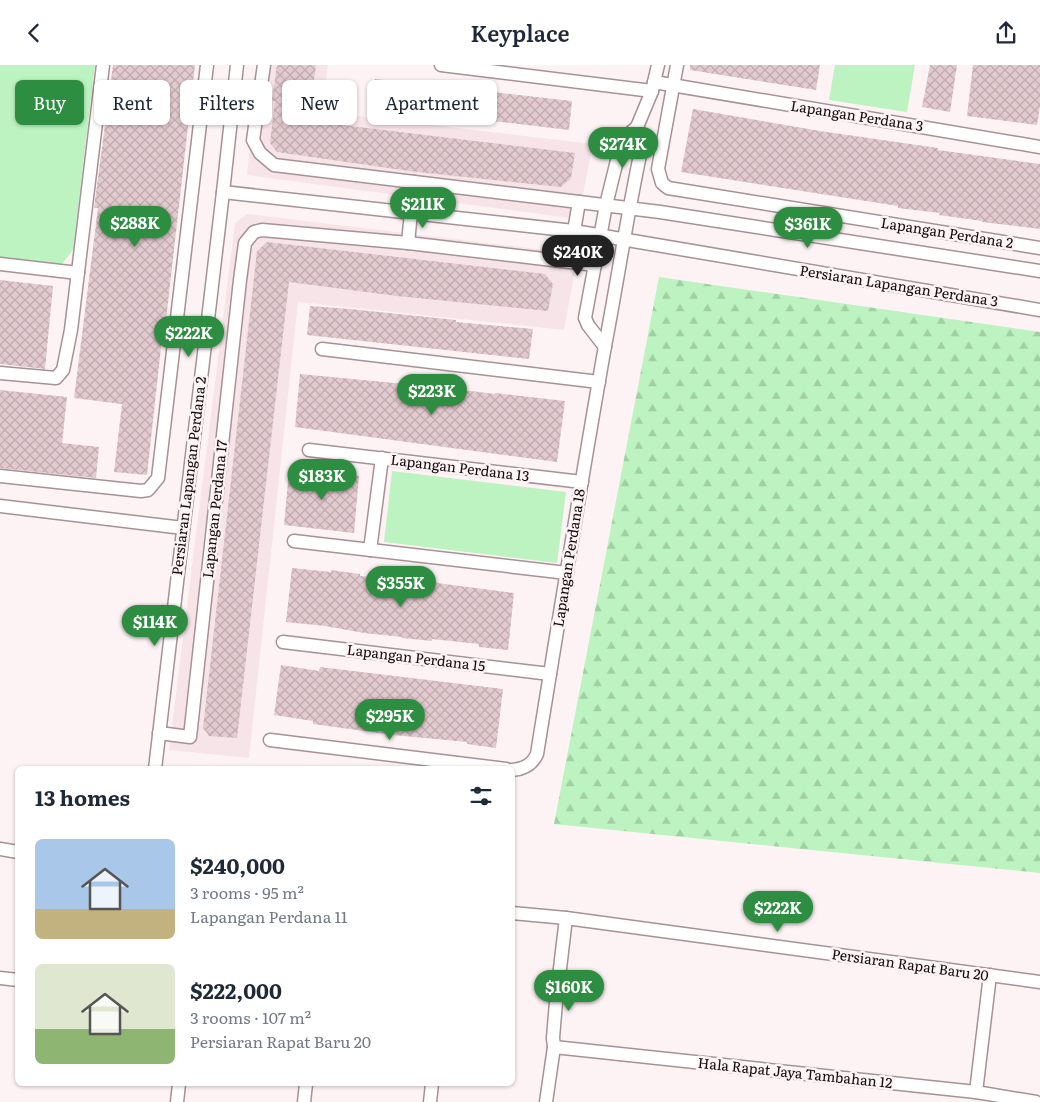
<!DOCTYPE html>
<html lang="en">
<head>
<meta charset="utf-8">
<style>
	:root { --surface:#fff; --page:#f6f6f7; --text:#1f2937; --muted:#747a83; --accent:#2d8e41 }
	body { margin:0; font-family:Literata,serif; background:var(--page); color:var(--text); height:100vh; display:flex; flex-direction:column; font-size:19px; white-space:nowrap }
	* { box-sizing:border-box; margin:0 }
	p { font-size:16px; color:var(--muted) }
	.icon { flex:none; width:28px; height:28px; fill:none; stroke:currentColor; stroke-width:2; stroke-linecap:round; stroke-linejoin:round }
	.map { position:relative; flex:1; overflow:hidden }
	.drawer { position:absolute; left:15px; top:701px; width:500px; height:320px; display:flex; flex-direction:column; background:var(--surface); border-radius:8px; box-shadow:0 1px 4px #0004 }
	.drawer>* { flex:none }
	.top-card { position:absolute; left:15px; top:15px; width:500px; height:45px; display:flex; gap:10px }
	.price { position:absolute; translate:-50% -42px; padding:0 11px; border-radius:18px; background:var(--accent); color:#fff; font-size:16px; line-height:32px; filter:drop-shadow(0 1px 2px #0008) }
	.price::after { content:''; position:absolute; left:50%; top:30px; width:15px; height:11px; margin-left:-8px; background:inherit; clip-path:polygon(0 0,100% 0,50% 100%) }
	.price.active { background:#222; color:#fff }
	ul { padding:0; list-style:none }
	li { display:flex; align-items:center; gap:15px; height:125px; padding:0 20px }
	li span { display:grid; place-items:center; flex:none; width:140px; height:100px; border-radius:8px; color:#555 }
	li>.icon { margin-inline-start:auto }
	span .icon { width:60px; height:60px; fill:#fffc; stroke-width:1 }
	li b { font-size:21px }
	h2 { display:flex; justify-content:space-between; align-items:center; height:60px; padding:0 20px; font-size:21px }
	.chip { padding:0 18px; border-radius:8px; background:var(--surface); box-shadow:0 1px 4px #0004; font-size:18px; line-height:45px }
	.chip.active { background:var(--accent); color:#fff }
	header { display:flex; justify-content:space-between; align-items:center; height:65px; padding:0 20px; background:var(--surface); font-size:22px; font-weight:600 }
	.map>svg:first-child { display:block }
	.built { fill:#f7e4e8 }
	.green { fill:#bcf3c0 }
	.forest { fill:url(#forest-firs) }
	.building { fill:url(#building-cross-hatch) }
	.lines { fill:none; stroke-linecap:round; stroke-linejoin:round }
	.minor-casing { stroke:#a79195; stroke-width:15 }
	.minor { stroke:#fff; stroke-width:12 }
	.labels { text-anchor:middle; stroke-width:5; stroke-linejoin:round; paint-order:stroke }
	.street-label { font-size:14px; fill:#11090b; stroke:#fdf3f5 }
</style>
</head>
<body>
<header><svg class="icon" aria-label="back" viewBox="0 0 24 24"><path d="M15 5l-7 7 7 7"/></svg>Keyplace<svg class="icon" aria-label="share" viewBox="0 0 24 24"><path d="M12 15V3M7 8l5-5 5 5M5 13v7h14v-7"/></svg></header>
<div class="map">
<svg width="1040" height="1037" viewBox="0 0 1040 1037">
	<defs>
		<pattern id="forest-firs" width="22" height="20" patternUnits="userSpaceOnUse" patternTransform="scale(1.25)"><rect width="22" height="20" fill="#bcf3c0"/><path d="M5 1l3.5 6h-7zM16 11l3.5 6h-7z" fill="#a1cfa4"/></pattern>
		<pattern id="building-cross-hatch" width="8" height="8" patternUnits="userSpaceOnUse" patternTransform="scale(1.25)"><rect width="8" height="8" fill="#e2cacf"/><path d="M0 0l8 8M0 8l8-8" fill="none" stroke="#c1acb0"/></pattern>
	</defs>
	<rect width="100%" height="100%" fill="#fdf3f5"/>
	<!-- built -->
	<g class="built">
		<path d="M258,0H328L322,47L593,79L578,154L247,110Z"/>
		<path d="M247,149L578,189L564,265L298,237L249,693L169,685L235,158Z"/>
	</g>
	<!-- green -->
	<g class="green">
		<path d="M0,0H95L73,185L62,199L0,192Z"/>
		<path d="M835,0H915L907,47L829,35Z"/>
		<path d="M392,406L566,427L557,498L384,477Z"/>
	</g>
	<!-- forest -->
	<path class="forest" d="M659,212L1040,267V808L554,759Z"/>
	<!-- building -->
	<g class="building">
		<path d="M113,0H195L166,255H164L147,410L114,407L122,339L74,333L98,143H94Z"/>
		<path d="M277,0H316L309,56L575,88L571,113L561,122L409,106L277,87L270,78L275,36H272Z"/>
		<path d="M690,0H820L816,25L690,5Z"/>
		<path d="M930,0H957L950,47L922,42Z"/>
		<path d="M973,0H1040V41L1037,60L967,51Z"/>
		<path d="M375,14L572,36L569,65L475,54V51L372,41Z"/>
		<path d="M693,44L820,66L938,83V85L1040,99V164L982,157V156L939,150L940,148L898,143V141L681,107Z"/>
		<path d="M267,177L545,209L553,219L548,246L397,231L289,217L237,673L209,671L203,663L257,186Z"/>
		<path d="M0,215L53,221L45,304L0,299Z"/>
		<path d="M310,241L350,244L456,255V257L533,264L529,294L307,270Z"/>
		<path d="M300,309L447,323L495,329V328L565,336L557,397L295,362Z"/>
		<path d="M0,325L67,332L62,378L99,382L96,413L0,403Z"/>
		<path d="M289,406L359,411L354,468L284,460Z"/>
		<path d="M292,503L331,507V505L360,509V511L437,517V518L514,528L508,585L479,582V579L432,574V576L402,573V572L364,568L325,561L286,557Z"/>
		<path d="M281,600L319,606L320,602L503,624L496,683L467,679V677L393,670L313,659V656L274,650Z"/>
	</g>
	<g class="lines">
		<!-- minor casing -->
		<g class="minor-casing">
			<g id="minor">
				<path d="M264,0L253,75L260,88L274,100L579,137L574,166"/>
				<path d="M441,0L652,26"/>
				<path d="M677,0L658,104L662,118L668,123L1040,183"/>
				<path d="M654,17L1040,82"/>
				<path d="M223,127L574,166L1040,245"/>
				<path d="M579,137L660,147L1040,206"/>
				<path d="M408,178L414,117"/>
				<path d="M0,199L78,208"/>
				<path d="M605,282L588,260L585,253L606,140L622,75L637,62L652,26L658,0"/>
				<path d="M322,284L599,317"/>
				<path d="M0,308L56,313L63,305L71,265L103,0"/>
				<path d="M309,385L582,417"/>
				<path d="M0,411L141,426L148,425L158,413L207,0"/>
				<path d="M0,441L183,463"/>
				<path d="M294,476L567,508"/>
				<path d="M370,485L382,393"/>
				<path d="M283,577L550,609"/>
				<path d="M159,668L190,672L240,215L245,178L254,167L262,165L408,178L595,200"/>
				<path d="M270,675L506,704"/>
				<path d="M155,704L223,127L237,0"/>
				<path d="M512,705C524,704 532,700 537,689C559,553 581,417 605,281C618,213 628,144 643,76L637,62"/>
				<path d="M0,784L18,787"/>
				<path d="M512,848L566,853L1040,917"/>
				<path d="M0,913L18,915"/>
				<path d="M554,982L976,1027L1036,1037"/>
				<path d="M976,1027L990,910"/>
				<path d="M177,1037L179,1019"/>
				<path d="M304,1037L306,1019"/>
				<path d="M430,1037L432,1019"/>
				<path d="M546,1037L554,982L553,973L556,937L566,853"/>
			</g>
		</g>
		<!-- minor -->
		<use href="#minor" class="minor"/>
	</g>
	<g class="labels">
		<!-- street labels -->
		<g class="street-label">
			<text transform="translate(857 51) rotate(9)" y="5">Lapangan Perdana 3</text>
			<text transform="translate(947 168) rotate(9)" y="5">Lapangan Perdana 2</text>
			<text transform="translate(899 221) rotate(9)" y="5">Persiaran Lapangan Perdana 3</text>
			<text transform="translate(460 403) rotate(7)" y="5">Lapangan Perdana 13</text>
			<text transform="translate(189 411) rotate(-83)" y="5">Persiaran Lapangan Perdana 2</text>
			<text transform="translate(215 444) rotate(-84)" y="5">Lapangan Perdana 17</text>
			<text transform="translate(569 493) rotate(-81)" y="5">Lapangan Perdana 18</text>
			<text transform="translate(416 593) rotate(7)" y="5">Lapangan Perdana 15</text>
			<text transform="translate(910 900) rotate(8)" y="5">Persiaran Rapat Baru 20</text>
			<text transform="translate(795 1008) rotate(6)" y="5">Hala Rapat Jaya Tambahan 12</text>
		</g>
	</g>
</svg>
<b class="price" style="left:623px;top:104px">$274K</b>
<b class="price" style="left:423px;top:164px">$211K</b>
<b class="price" style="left:135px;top:183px">$288K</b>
<b class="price" style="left:808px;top:184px">$361K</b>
<b class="price active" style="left:578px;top:212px">$240K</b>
<b class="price" style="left:189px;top:293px">$222K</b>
<b class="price" style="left:432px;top:351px">$223K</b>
<b class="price" style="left:322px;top:436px">$183K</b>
<b class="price" style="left:401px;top:543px">$355K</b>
<b class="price" style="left:155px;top:582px">$114K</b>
<b class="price" style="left:390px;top:676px">$295K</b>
<b class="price" style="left:778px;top:868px">$222K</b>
<b class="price" style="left:569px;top:947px">$160K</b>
<div class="top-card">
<a class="chip active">Buy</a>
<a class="chip">Rent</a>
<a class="chip">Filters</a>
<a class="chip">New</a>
<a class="chip">Apartment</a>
</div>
<section class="drawer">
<h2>13 homes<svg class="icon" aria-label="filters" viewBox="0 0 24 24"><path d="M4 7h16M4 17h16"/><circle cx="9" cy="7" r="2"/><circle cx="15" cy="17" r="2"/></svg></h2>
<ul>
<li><span style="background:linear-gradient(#a9c7e8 70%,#c2b280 0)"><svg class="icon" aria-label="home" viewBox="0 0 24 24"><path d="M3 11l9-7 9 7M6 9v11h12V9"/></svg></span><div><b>$240,000</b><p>3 rooms · 95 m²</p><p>Lapangan Perdana 11</p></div></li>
<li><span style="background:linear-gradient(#dfe7d0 65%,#8fb573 0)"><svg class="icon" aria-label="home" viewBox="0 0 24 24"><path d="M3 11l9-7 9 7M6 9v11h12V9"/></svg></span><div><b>$222,000</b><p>3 rooms · 107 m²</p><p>Persiaran Rapat Baru 20</p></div></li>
</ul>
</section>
</div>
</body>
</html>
